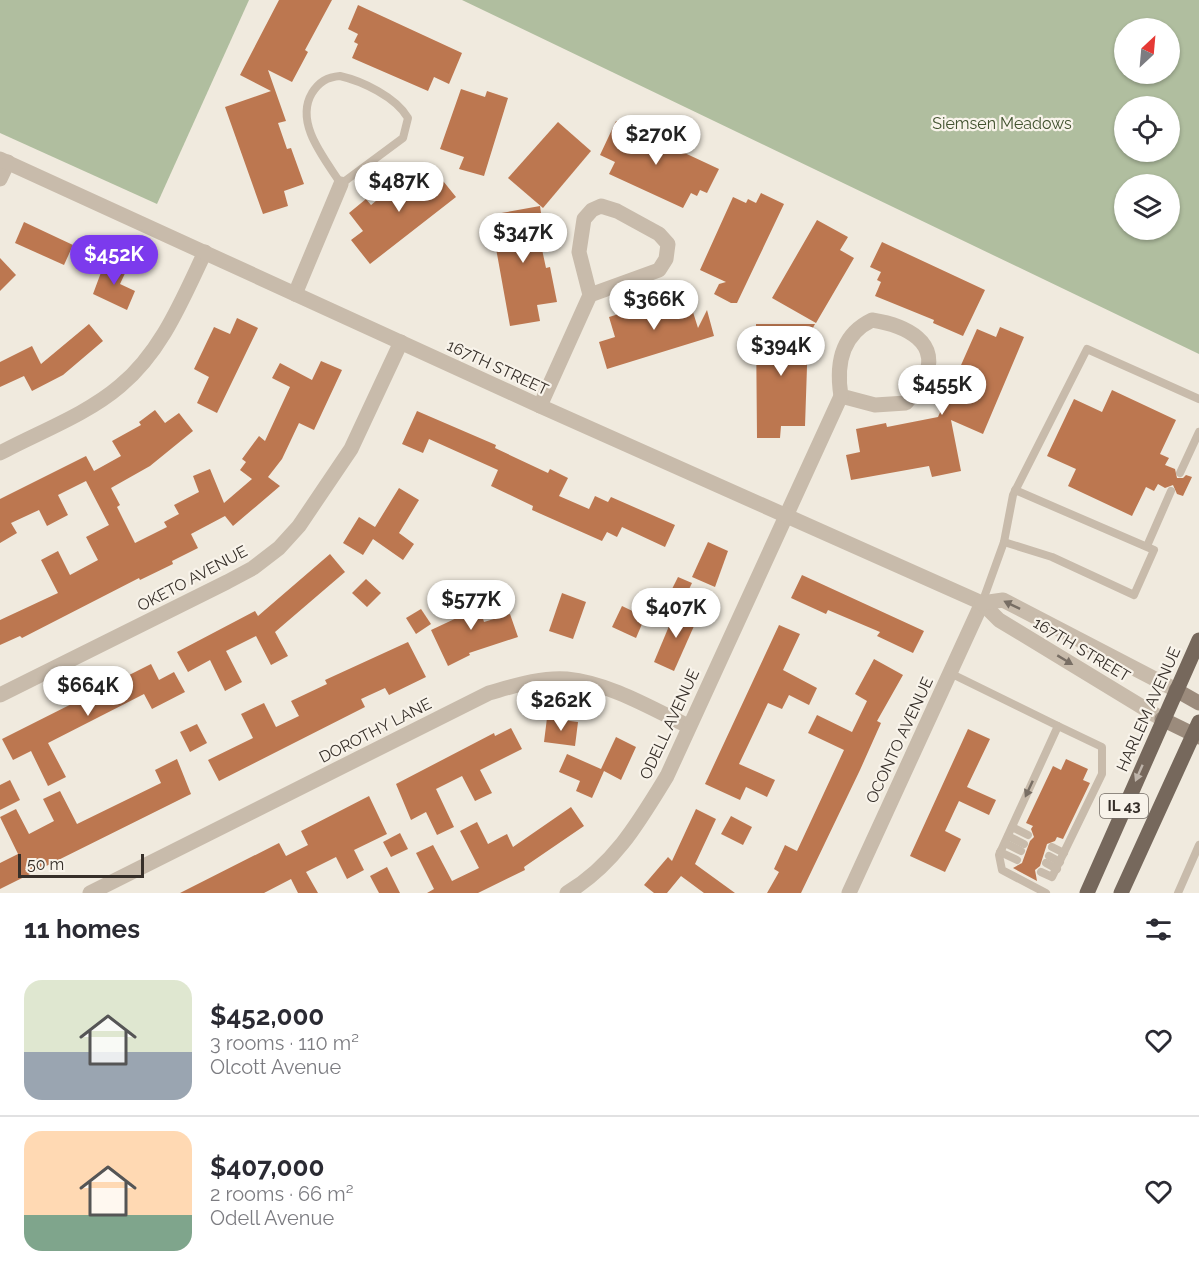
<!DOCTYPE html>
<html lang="en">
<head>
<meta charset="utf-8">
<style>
	:root { --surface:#fff; --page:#f2f2f3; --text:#2b2b33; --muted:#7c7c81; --line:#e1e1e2; --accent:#7c3aed }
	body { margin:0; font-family:Raleway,sans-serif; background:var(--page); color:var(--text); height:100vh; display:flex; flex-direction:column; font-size:22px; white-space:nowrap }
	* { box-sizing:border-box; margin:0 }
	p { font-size:20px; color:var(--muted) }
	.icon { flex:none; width:33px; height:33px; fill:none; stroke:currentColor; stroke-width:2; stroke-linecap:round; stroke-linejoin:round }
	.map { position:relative; height:893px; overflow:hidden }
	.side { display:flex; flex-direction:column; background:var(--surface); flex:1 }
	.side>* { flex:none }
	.needle { width:39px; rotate:26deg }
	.buttons { position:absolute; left:1114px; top:18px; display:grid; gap:12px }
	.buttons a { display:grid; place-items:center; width:66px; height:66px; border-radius:50%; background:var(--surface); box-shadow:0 2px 4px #0004; font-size:30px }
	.scale { position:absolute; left:18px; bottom:15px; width:126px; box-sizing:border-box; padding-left:6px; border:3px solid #362f29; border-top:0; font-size:16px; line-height:21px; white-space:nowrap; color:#362f29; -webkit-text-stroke:4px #f8f3ea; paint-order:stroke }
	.price { position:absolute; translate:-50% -51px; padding:0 14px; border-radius:21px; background:#fff; color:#222; font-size:20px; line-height:39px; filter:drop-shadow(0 2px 3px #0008) }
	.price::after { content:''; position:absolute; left:50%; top:36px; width:18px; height:14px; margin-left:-9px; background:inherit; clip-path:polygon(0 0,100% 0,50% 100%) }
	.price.on { background:var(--accent); color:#fff }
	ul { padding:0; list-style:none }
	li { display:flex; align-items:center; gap:18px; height:150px; padding:0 24px }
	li+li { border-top:2px solid var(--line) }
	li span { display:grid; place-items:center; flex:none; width:168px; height:120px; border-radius:18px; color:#555 }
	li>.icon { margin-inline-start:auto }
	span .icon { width:72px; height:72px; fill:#fffc; stroke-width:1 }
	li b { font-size:26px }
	h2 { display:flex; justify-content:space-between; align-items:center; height:72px; padding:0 24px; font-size:26px }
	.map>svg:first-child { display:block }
	.green { fill:#b0be9f; fill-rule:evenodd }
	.building { fill:#bc7750 }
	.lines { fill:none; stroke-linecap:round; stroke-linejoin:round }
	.service { stroke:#c8bbab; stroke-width:8 }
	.minor { stroke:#c8bbab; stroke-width:15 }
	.tertiary { stroke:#c8bbab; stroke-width:15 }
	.secondary { stroke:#9b8b7c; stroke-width:15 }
	.primary { stroke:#76685c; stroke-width:15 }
	.oneway { fill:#786e64 }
	.oneway2 { fill:#beb4aa }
	.labels { text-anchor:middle; stroke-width:4.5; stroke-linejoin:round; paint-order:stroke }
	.shield { fill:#f8f3ea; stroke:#706a63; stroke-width:1.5 }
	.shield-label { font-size:15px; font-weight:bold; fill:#362f29 }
	.park-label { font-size:16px; fill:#41522f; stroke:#f8f3ea }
	.street-label { font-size:16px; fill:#362f29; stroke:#f8f3ea }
</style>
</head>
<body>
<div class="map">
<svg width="1199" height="893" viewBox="0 0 1199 893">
	<rect width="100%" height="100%" fill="#f0eade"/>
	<!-- green -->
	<g class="green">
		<path d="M0,0H249L157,204L0,133Z"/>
		<path d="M462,0H1199V354ZM1125,28H1170V74H1125ZM1125,106H1170V152H1125ZM1125,184H1170V230H1125Z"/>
	</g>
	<!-- building -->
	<g class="building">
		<path d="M279,0H332L305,50L308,52L292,82L268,70L286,121L278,123L287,149L291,148L304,184L284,191L288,206L263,214L225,107L271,91L240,75Z"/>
		<path d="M358,5L462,53L449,84L434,77L428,91L352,58L358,44L354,42L358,34L348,29Z"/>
		<path d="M461,89L485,97L487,91L508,98L484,176L459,169L464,157L440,149Z"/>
		<path d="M616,121L719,169L707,193L700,190L697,196L691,193L683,208L609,174L615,162L600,155Z"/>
		<path d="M558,122L591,151L543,208L508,178Z"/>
		<path d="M420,165L433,181L439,176L456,197L370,264L351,240L363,231L349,213L366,199L371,205Z"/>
		<path d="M761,193L784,204L737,303H731L714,294L719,284L726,282L700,270L733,197L746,203L748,199L756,203Z"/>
		<path d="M540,206L545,239L540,240L546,268L550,267L557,302L537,305L540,321L510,326L490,215Z"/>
		<path d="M817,220L848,237L840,250L854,258L816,323L772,298Z"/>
		<path d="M24,222L73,245L64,265L15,243Z"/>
		<path d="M882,242L985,290L963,336L933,323L934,320L875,296L881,282L877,280L881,272L870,267Z"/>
		<path d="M0,258L16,275L0,291Z"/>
		<path d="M106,259L127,269L120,284L135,291L127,310L93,294Z"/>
		<path d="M687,293L698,328L707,310L714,336L607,369L599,342L615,337L609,317Z"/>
		<path d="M237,318L258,328L217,413L197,403L209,377L194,369L214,327L230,334Z"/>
		<path d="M89,324L103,341L63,375L32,391L24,376L0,387V362L32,346L41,364Z"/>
		<path d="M756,324H815L808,337L805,426H781L780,438H757Z"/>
		<path d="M1000,327L1024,337L983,434L951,420L961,471L932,477L929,466L851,480L846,455L860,452L856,429L886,423L887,427L938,417L977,329L996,337Z"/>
		<path d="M321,361L342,370L314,430L299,423L282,459L268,477L280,486L233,526L225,516L191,534L198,548L172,561L173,564L140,580L139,578L22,638L20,636L0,645V620L58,593L41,560L58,551L70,575L98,560L86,537L109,525L86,481L58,495L68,515L47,526L39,510L11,523L17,533L0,543V499L86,456L94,471L121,456L112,441L141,425L139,422L155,410L165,423L179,413L193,431L150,466L111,488L120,505L117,507L135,543L167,527L164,522L179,514L174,505L199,492L193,476L210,469L224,503L252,479L240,470L246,462L242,459L259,436L265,441L290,387L272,378L280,363L312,380Z"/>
		<path d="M1112,390L1176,420L1160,454L1169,458L1165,465L1175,469L1177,478H1183L1186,475L1192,477L1183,496L1177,494L1173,485L1165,488L1158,484L1154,491L1146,487L1132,516L1068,486L1076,469L1047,456L1074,399L1102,412Z"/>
		<path d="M417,411L496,445L495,448L548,473L550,469L568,478L559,496L589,509L595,496L608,502L611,497L675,525L665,547L622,527L617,537L607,532L602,541L532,510L533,506L491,486L498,470L429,439L423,453L402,444Z"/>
		<path d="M399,488L419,500L399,533L414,544L403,560L373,539L363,555L343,543L359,517L375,527Z"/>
		<path d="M708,542L728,551L715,587L692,577Z"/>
		<path d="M330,554L345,572L275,632L288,656L271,665L256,636L226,651L242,682L225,691L210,660L188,672L177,652L255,611L258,616Z"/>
		<path d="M802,575L924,631L913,653L877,636L880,632L828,610L826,614L791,598Z"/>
		<path d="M678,577L692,583L684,600L670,593Z"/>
		<path d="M366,579L381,593L367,607L352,593Z"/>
		<path d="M475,592L484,622L510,614L518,637L469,653L470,655L448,666L431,630L461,616L455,598Z"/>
		<path d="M562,593L586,602L573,639L549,631Z"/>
		<path d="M622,606L645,617L636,638L612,627Z"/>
		<path d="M677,607L698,617L674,671L654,662Z"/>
		<path d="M421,609L431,624L416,634L406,618Z"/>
		<path d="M779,625L800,634L783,670L817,688L809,705L789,695L782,709L768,703L739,764L775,780L767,797L746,787L740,800L705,784Z"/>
		<path d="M408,642L426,677L389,695L385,688L361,699L365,707L219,781L208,760L253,738L241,714L264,703L276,727L299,716L291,701L327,684L325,680Z"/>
		<path d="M874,659L903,675L877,721L881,723L860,770L801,893H767L779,872L774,869L785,845L797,851L844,750L808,733L817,715L852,732L867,701L855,694Z"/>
		<path d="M151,664L159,680L174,672L185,692L152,709L144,694L48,743L66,777L48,786L31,751L13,760L2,739Z"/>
		<path d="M547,718L578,722L575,746L544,742Z"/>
		<path d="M197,724L207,743L190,752L180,732Z"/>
		<path d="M511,728L522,749L480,770L492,793L475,801L462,776L436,789L454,827L437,835L426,812L411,820L396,784L494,733L495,736Z"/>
		<path d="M968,729L990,739L967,787L996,800L989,815L959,801L945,831L961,839L945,872L910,856Z"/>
		<path d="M616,737L636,747L621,780L604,771L592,798L576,791L580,781L559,772L567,754L601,769Z"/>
		<path d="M177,759L191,794L0,889V863L18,854L0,817L16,809L29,834L54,821L43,799L60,791L77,824L161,783L155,770Z"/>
		<path d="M1066,759L1088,769L1083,780L1090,783L1063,839L1057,837L1055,841L1047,844L1040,866L1035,870L1037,881L1013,868L1022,863L1030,841L1034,837L1031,829L1033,826L1026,823L1053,766L1061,770Z"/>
		<path d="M10,780L20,800L0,810V785Z"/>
		<path d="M369,796L387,834L354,850L364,870L347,879L336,857L306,872L318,893H298L291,879L264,893H180L279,843L286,856L308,845L301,831Z"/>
		<path d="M571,807L584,826L524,867L525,870L478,893H427L434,889L416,853L433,845L452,881L479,868L460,831L477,822L488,844L507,834L513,847Z"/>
		<path d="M696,809L716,819L695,864L735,893H704L681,876L667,893H654L644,885L668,857L672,861Z"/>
		<path d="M731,816L752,827L743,845L721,834Z"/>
		<path d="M400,833L408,849L391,857L383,842Z"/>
		<path d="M387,867L400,893H379L370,876Z"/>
	</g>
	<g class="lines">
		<!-- service -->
		<g class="service">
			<path d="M340,76C362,81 396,97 408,118L403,138L341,184C325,159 294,123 312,93C319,82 327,77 340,76Z"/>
			<path d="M1180,473L1199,432"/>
			<path d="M1004,542L1052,557L1134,595L1154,550L1015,490"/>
			<path d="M1147,546L1171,491"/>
			<path d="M982,603L1004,542L1013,495L1087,349L1199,399"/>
			<path d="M950,673L1058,726L999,855L1002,870L1046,893"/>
			<path d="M1012,827L1028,835"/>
			<path d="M1008,836L1024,844"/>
			<path d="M1005,843L1021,851"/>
			<path d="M1052,847L1064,853"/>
			<path d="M1000,852L1017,860"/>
			<path d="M1049,856L1060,862"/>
			<path d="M1046,863L1057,869"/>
			<path d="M1041,872L1052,877L1102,774V747L1058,726"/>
			<path d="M1178,893L1199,845"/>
		</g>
		<!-- minor -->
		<g class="minor">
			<path d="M0,179L8,162"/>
			<path d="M295,294L341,184"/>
			<path d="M872,320C904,325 944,342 923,381C919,389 911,396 906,403L875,405L841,396C836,365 841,335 872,320Z"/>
			<path d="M540,406L590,295L579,252L584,219L592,210L601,206L617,211L659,234L668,244L666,259L659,270L590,295"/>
			<path d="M0,453C39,432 86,415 120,386C162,351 182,300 205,252"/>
			<path d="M0,695L227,582L253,568L279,548L299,526L351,449L401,342"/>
			<path d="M90,893L489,693C514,686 541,677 567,679C609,683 651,708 688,726"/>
			<path d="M567,893C614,865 639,822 667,776L841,396"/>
			<path d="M849,893L982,603"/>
		</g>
		<!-- tertiary -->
		<g class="tertiary">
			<path d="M0,159L540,406L982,603L999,620L1162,719"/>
			<path d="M982,603L1003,600L1176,690"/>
		</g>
		<!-- secondary -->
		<g class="secondary">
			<path d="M1176,690L1199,703"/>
			<path d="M1162,719L1199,737"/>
		</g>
		<!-- primary -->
		<g class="primary">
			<path d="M1087,893L1199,640"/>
			<path d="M1121,893L1199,722"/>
		</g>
	</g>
	<!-- one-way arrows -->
	<defs><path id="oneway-solid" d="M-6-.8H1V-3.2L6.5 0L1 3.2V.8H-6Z" transform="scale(1.5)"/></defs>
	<g class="oneway">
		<use href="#oneway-solid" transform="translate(1012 605) rotate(-154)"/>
		<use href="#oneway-solid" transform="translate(1065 660) rotate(31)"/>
		<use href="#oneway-solid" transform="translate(1029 789) rotate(115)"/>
	</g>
	<use class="oneway2" href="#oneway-solid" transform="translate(1139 773) rotate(114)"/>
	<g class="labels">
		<!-- shield labels -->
		<rect class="shield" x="1100" y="794" width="48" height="24" rx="4.5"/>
		<g class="shield-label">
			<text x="1124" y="811">IL 43</text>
		</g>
		<!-- park labels -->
		<g class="park-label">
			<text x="1002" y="129">Siemsen Meadows</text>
		</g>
		<!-- street labels -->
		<g class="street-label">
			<text transform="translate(498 367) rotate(25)" y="6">167TH STREET</text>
			<text transform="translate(192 578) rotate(-28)" y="6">OKETO AVENUE</text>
			<text transform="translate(1082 649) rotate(31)" y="6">167TH STREET</text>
			<text transform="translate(1148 709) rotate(-66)" y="6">HARLEM AVENUE</text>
			<text transform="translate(669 724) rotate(-65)" y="6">ODELL AVENUE</text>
			<text transform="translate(375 730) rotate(-27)" y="6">DOROTHY LANE</text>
			<text transform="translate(899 740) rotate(-65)" y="6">OCONTO AVENUE</text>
		</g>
	</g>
</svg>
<div class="buttons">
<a><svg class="needle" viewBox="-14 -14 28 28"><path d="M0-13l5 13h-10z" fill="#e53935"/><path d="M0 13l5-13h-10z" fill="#7c7c81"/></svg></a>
<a><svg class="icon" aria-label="locate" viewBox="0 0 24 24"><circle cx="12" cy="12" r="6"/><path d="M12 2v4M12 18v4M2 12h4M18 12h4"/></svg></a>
<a><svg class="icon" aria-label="layers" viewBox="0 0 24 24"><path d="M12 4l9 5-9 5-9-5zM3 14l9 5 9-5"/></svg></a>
</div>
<div class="scale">50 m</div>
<b class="price" style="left:656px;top:166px">$270K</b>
<b class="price" style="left:399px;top:213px">$487K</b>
<b class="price" style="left:523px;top:264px">$347K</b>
<b class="price on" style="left:114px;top:286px">$452K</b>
<b class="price" style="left:654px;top:331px">$366K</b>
<b class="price" style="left:781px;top:377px">$394K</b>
<b class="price" style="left:942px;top:416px">$455K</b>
<b class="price" style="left:471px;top:631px">$577K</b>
<b class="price" style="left:676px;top:639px">$407K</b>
<b class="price" style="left:88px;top:717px">$664K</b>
<b class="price" style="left:561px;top:732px">$262K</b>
</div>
<section class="side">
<h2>11 homes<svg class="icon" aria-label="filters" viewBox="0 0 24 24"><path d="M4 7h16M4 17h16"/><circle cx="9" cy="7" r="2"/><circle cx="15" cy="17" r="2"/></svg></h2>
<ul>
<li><span style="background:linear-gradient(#dfe7d0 60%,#9aa5b1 0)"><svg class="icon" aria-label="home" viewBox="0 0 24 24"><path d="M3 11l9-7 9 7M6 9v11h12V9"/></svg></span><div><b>$452,000</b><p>3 rooms · 110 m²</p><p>Olcott Avenue</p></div><svg class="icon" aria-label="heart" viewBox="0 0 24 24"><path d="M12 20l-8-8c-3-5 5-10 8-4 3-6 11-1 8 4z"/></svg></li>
<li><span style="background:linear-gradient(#ffd9b3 70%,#7fa58c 0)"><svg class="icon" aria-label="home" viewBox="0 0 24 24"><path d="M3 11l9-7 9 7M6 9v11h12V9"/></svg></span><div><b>$407,000</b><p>2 rooms · 66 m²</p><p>Odell Avenue</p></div><svg class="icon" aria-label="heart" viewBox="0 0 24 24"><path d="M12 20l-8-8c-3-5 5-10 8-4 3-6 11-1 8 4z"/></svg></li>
</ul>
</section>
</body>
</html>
